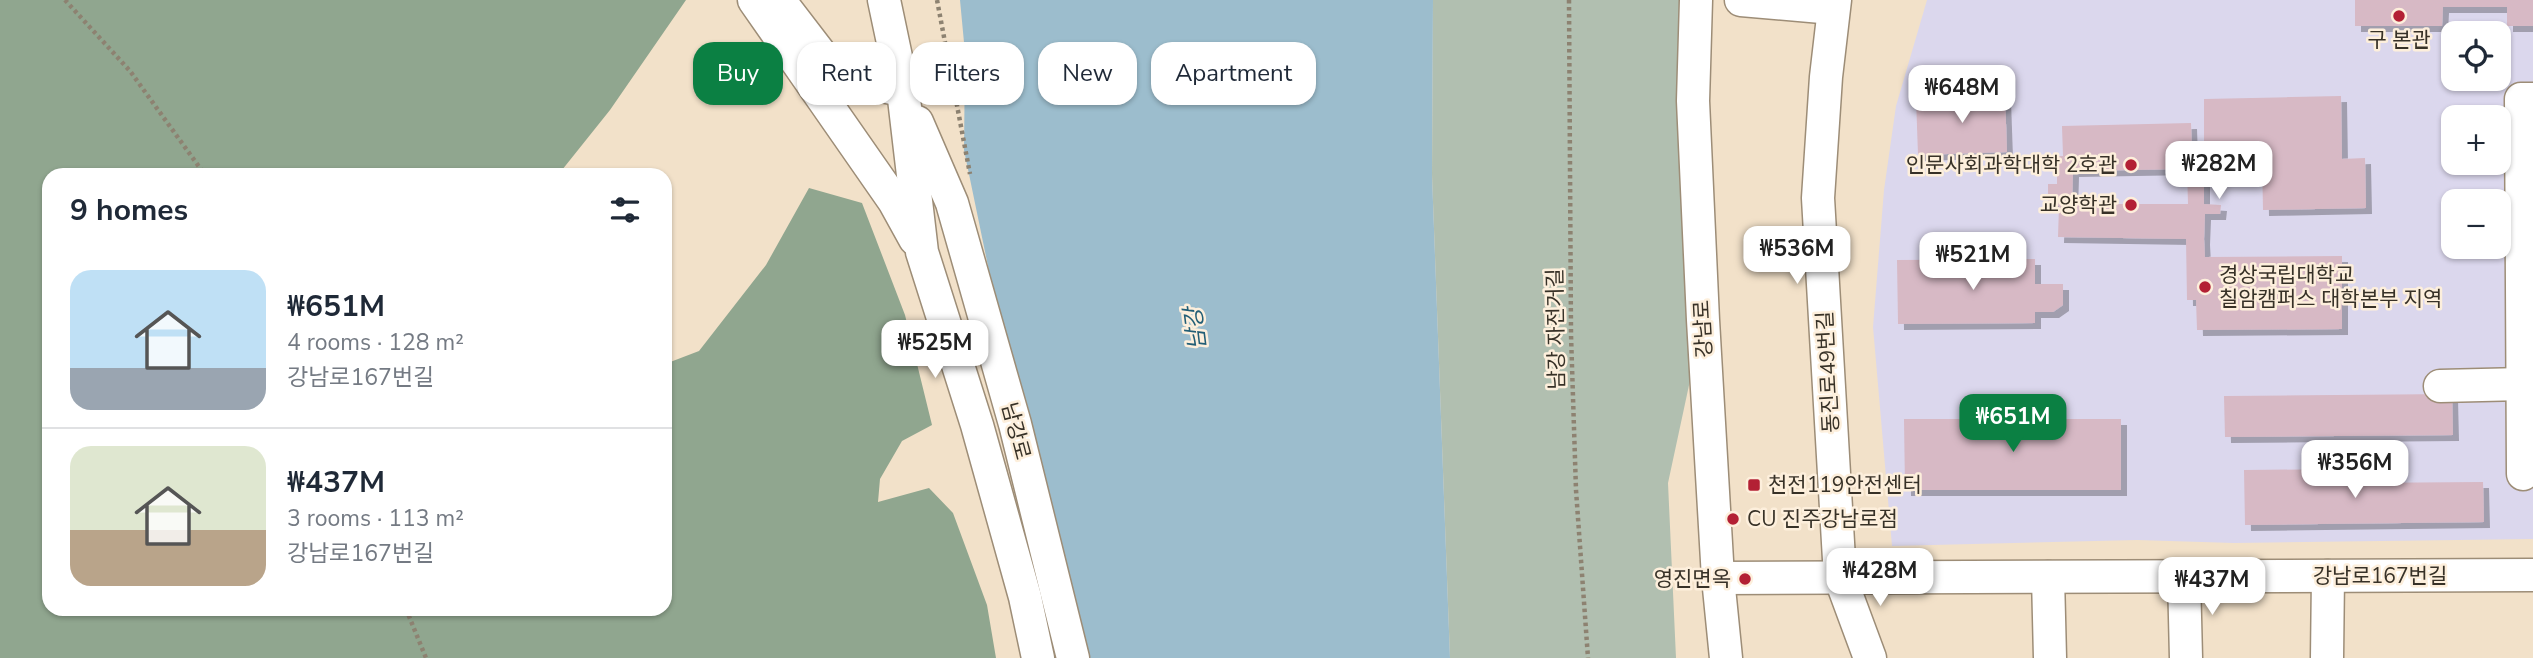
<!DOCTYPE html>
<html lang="en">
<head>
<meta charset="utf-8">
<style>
	:root { --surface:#fff; --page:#f6f6f7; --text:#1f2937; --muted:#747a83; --line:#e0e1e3; --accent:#0b8043 }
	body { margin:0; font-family:"Nunito Sans","Noto Sans KR",sans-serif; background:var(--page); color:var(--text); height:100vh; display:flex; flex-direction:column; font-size:26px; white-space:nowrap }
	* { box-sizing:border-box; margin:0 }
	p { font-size:23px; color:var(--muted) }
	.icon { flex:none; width:38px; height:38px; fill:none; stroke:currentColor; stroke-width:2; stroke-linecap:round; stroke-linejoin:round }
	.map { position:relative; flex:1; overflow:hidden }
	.side { position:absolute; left:42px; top:168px; width:630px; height:448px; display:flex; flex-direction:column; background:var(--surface); border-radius:21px; box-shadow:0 2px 5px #0004 }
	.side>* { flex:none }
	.guide { position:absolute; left:693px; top:42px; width:665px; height:63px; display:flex; gap:14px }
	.buttons { position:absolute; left:2441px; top:21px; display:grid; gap:14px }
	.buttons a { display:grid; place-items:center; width:70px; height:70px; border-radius:14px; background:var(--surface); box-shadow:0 2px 5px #0004; font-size:35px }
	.price { position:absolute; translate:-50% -60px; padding:0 16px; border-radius:14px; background:#fff; color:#222; font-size:23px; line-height:46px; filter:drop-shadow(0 2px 4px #0008) }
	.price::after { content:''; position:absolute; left:50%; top:42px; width:21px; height:16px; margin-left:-10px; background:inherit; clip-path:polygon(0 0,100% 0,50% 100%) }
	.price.on { background:var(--accent); color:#fff }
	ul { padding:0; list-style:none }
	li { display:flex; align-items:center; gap:21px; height:175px; padding:0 28px }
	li+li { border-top:2px solid var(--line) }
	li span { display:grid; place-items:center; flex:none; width:196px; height:140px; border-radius:21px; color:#555 }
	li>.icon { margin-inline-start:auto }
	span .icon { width:84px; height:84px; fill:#fffc; stroke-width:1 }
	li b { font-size:30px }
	h2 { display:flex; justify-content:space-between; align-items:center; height:84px; padding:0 28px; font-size:30px }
	.tag { padding:0 24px; border-radius:21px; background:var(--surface); box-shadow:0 2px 5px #0004; font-size:24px; line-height:63px }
	.tag.on { background:var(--accent); color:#fff }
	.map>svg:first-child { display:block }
	.education { fill:#dbd7ed; fill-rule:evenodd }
	.green { fill:#b1bfb0 }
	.forest { fill:#90a68f }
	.water { fill:#9cbdcd }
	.building { fill:#d7b9c5; fill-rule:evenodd; filter:url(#shadow) }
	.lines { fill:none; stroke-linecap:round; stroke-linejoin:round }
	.minor-casing { stroke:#9d8d77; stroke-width:35 }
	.path { stroke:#8d8271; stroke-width:4.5; stroke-dasharray:3.5 3.5; stroke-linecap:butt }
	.minor { stroke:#fff; stroke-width:32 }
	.poi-dot { fill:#b32034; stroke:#fdefdc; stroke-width:2.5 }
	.labels { text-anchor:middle; stroke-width:5; stroke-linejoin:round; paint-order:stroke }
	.poi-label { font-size:21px; fill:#373127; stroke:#fdefdc; text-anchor:end }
	.street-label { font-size:21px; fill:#373127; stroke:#fdefdc }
	.water-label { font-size:23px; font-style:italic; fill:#225e76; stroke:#fdefdc }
</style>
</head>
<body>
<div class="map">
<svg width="2533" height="658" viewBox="0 0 2533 658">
	<defs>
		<filter id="shadow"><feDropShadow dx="6" dy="6" stdDeviation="0" flood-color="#0004"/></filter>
	</defs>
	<rect width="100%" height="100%" fill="#f2e1c9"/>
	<!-- education -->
	<path class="education" d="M1927,0H2533V539L2234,543L2137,540L1892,546L1873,327L1884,190L1896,106ZM2454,33H2499V79H2454ZM2454,117H2499V163H2454ZM2454,201H2499V247H2454Z"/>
	<!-- green -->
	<path class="green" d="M1433,0H1683L1703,320L1668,483L1676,658H1450L1432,175Z"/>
	<!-- forest -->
	<path class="forest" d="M0,0H686L610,110L558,175H49V609H665V364L699,351L766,265L809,188L862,203L905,315L932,425L902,441L880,479L878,502L929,488L953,513L987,605L996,658H0Z"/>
	<!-- water -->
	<path class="water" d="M960,0H1433L1432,175L1450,658H1069L964,150L965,53Z"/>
	<!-- building -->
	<g class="building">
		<path d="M2355,0H2533V26H2507V7H2443L2442,26H2355Z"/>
		<path d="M2005,95L2007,152L1918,155L1916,98Z"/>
		<path d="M2341,96L2342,159L2365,158L2366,208L2263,210L2262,160L2204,162V204L2221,205L2220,214H2205L2204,239L2205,257L2342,256V329L2197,330L2196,300H2187L2186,239L2058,237L2059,206H2048V184H2057V156H2063L2062,126L2191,123L2192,152L2204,151V99ZM2187,169L2188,204H2072L2073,171Z"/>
		<path d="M2035,259V284H2063V305L2053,312H2035V323L1898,324L1897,260Z"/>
		<path d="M2452,394L2453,435L2225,437L2224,396Z"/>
		<path d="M1904,419H2121V490H1905Z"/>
		<path d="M2352,469V483L2483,482L2484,522L2245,525L2244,470Z"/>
	</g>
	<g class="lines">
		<!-- minor casing -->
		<g class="minor-casing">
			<g id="minor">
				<path d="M754,0L894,201L915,239"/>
				<path d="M779,0L825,60L865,83L903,90"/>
				<path d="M884,0L903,90L922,252L977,425L1025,597L1038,658"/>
				<path d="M1696,0L1693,101L1703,320L1718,578L1726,658"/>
				<path d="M1741,0L1833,8"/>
				<path d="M1835,0L1826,77L1818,198L1840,577L1870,658"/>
				<path d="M917,122L952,203L1015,424L1073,658"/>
				<path d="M2440,386L2523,384"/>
				<path d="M2523,474L2521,99H2533"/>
				<path d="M2184,576L2186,658"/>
				<path d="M2048,577L2050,658"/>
				<path d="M1718,578L2533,575"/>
				<path d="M2327,658L2328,576"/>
			</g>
		</g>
		<!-- path -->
		<g class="path">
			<path d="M65,0L130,71L205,175"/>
			<path d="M937,0L970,174"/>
			<path d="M1569,0L1571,335L1576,490L1588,658"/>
			<path d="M406,609L426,658"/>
		</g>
		<!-- minor -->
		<use href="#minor" class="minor"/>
	</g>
	<!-- markers -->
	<g class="poi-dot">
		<circle cx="2399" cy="16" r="7"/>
		<circle cx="2131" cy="165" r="7"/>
		<circle cx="2131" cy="205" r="7"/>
		<circle cx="2205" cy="287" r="7"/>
		<rect x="1747" y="478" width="14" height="14" rx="3.5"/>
		<circle cx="1733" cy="519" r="7"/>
		<circle cx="1745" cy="579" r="7"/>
	</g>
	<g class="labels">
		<!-- poi labels -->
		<g class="poi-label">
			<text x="2399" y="47" text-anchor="middle">구 본관</text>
			<text x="2117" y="172">인문사회과학대학 2호관</text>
			<text x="2117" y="212">교양학관</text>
			<text x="2219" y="282" text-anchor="start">경상국립대학교<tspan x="2219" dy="24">칠암캠퍼스 대학본부 지역</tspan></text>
			<text x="1768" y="492" text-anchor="start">천전119안전센터</text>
			<text x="1747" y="526" text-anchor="start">CU 진주강남로점</text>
			<text x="1731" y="586">영진면옥</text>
		</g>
		<!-- street labels -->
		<g class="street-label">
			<text transform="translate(1556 329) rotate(-91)" y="7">남강 자전거길</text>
			<text transform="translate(1703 329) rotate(-93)" y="7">강남로</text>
			<text transform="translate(1828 372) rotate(-93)" y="7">동진로49번길</text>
			<text transform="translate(1016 431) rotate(75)" y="7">남강로</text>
			<text x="2380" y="583">강남로167번길</text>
		</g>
		<!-- water labels -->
		<g class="water-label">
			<text transform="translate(1195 329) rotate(-97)" y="8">남강</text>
		</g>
	</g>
</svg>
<div class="buttons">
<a><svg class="icon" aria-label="locate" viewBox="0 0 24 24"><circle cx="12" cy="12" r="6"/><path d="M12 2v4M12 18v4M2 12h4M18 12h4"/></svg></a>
<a>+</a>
<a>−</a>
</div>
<b class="price" style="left:1962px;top:125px">₩648M</b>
<b class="price" style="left:2219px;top:201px">₩282M</b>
<b class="price" style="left:1797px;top:286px">₩536M</b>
<b class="price" style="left:1973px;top:292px">₩521M</b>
<b class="price" style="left:935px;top:380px">₩525M</b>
<b class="price on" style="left:2013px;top:454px">₩651M</b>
<b class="price" style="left:2355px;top:500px">₩356M</b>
<b class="price" style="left:1880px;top:608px">₩428M</b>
<b class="price" style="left:2212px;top:617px">₩437M</b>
<div class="guide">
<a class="tag on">Buy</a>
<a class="tag">Rent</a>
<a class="tag">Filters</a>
<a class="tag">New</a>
<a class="tag">Apartment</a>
</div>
<section class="side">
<h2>9 homes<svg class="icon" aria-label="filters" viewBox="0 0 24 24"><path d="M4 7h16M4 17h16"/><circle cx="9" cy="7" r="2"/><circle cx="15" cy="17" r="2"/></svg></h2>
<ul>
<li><span style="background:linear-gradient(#bfe0f5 70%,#9aa5b1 0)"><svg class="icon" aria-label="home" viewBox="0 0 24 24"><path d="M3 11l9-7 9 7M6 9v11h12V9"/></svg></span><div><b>₩651M</b><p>4 rooms · 128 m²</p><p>강남로167번길</p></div></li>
<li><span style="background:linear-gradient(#dfe7d0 60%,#b9a48a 0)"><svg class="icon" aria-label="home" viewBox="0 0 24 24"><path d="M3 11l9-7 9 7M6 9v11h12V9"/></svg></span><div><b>₩437M</b><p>3 rooms · 113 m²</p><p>강남로167번길</p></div></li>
</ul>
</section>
</div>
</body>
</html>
